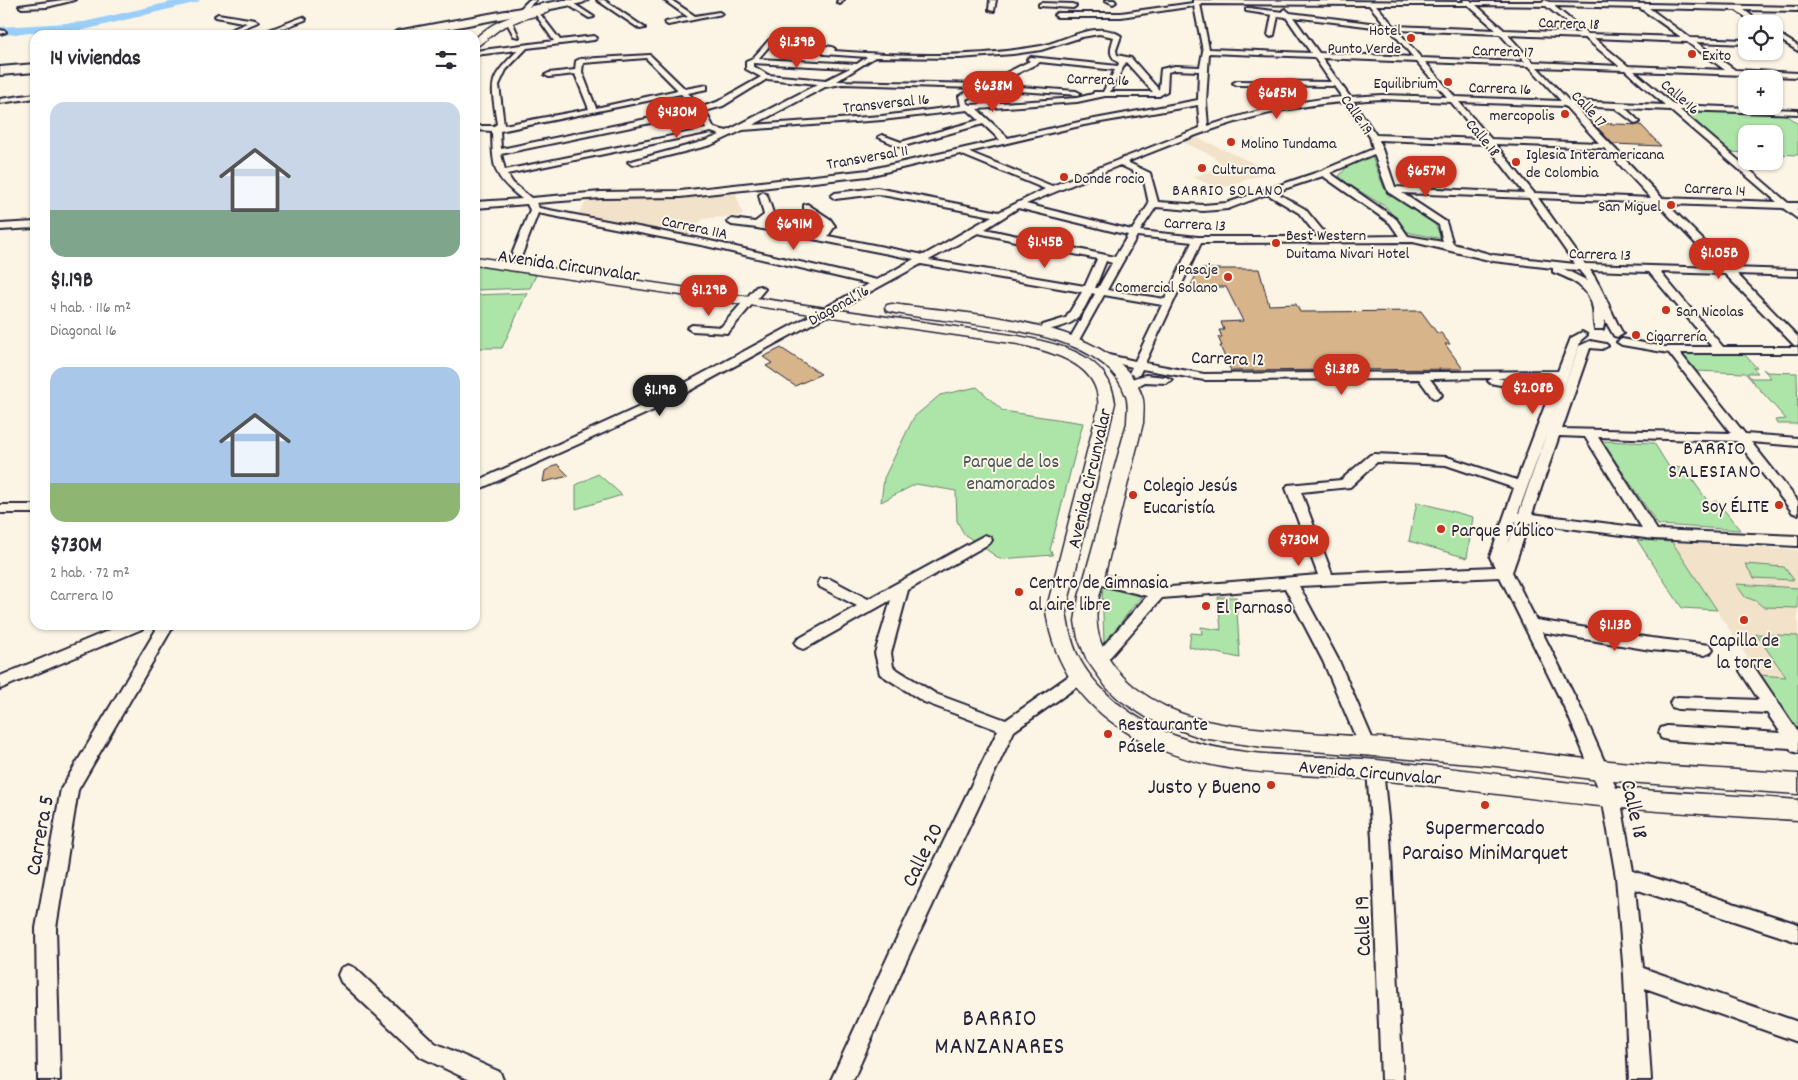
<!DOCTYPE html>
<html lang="es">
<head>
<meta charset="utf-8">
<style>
	:root { --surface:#fff; --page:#f2f2f3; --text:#2b2b33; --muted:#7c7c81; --accent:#c8321e }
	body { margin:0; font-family:Dekko,sans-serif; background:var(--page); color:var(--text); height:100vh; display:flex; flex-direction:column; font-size:19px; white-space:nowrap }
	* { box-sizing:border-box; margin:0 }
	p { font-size:16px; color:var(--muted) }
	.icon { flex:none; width:28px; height:28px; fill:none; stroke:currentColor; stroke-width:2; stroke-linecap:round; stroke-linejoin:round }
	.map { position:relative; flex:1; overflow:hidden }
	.panel { position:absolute; left:30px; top:30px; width:450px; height:600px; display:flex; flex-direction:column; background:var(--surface); border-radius:15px; box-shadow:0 1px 4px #0004 }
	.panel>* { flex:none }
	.tools { position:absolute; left:1738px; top:15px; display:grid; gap:10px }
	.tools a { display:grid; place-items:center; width:45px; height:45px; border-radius:10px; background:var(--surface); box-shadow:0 1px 4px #0004; font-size:25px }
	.price { position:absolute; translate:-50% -42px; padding:0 11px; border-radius:18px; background:var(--accent); color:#fff; font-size:16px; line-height:32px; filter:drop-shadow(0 1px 2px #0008) }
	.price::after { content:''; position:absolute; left:50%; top:30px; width:15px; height:11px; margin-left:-8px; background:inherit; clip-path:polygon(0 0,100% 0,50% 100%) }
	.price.on { background:#222; color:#fff }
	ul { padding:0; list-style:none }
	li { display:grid; align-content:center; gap:10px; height:265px; padding:0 20px }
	li span { display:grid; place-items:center; height:155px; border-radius:15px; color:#555 }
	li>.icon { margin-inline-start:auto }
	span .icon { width:90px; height:90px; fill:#fffc; stroke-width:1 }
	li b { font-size:21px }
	h2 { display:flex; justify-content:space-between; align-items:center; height:60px; padding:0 20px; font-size:21px }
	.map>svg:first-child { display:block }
	.built { fill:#f1e2c9 }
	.green { fill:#ade4a7; stroke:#688371 }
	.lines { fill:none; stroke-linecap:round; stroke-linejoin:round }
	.river { fill:#9acef8; fill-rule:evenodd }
	.building { fill:#d7b489; stroke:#22223b }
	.street-casing { stroke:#22223b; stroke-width:4 }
	.secondary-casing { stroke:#22223b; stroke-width:3 }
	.highway-casing { stroke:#22223b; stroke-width:4 }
	.street { fill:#fcf5e5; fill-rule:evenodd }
	.secondary { fill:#fcf5e5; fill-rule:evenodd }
	.highway { fill:#fcf5e5; fill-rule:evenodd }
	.poi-dot { fill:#c8321e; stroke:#fcf5e5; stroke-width:2 }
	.labels { text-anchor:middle; stroke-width:4; stroke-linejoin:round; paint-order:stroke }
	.far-street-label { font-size:16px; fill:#22223b; stroke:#fcf5e5 }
	.far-poi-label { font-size:16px; fill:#22223b; stroke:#fcf5e5; text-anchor:start }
	.far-neighbourhood-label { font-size:16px; letter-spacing:1px; fill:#22223b; stroke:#fcf5e5 }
	.street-label { font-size:19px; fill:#22223b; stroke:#fcf5e5 }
	.park-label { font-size:19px; fill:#455256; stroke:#fcf5e5 }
	.poi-label { font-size:19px; fill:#22223b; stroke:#fcf5e5; text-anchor:start }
	.neighbourhood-label { font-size:20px; letter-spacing:1px; fill:#22223b; stroke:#fcf5e5 }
	.near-poi-label { font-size:22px; fill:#22223b; stroke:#fcf5e5; text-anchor:end }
	.near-street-label { font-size:22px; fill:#22223b; stroke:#fcf5e5 }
	.near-neighbourhood-label { font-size:24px; letter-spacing:1px; fill:#22223b; stroke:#fcf5e5 }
</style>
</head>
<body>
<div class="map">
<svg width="1798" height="1080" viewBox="0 0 1798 1080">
	<rect width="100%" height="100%" fill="#fcf5e5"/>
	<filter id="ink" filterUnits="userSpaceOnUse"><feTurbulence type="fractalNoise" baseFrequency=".02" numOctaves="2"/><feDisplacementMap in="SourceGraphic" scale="10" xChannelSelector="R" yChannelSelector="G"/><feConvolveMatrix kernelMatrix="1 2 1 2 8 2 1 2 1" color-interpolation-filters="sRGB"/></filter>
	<g filter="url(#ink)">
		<!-- built -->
		<g class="built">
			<path d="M1198,138L1271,171L1219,189L1193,177L1225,166L1213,158L1215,157L1183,142Z"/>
			<path d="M735,191L743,215L703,219L684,237L577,216L588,199L678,197Z"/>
			<path d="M1672,542L1798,550V732L1759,675Z"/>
		</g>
		<!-- green -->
		<g class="green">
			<path d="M1680,109L1782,112L1798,124V155L1774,154V134H1746V153L1729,152Z"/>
			<path d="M1365,156L1372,157L1384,188L1435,224L1442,239L1407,232L1386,207L1348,184L1339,176L1348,166Z"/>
			<path d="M475,264L537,273L530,288L475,290Z"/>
			<path d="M527,293L502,348H475V295Z"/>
			<path d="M1677,352L1744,354L1757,368H1753L1758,373H1747L1751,378H1771L1763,369L1767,372L1797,373L1798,424H1777L1775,420L1786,419L1745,373L1695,371Z"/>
			<path d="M977,387L1003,411L1083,423L1050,550L1053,555L1000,559L964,534L957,521L956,491L916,484L881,502L884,478L914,417L940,395Z"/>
			<path d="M1602,441L1654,443L1669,467L1684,468L1709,503L1717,501L1740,530L1658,525Z"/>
			<path d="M598,474L622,495L576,509V485Z"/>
			<path d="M1417,502L1473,517L1467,558L1409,541Z"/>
			<path d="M1637,540L1672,542L1717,610L1682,608Z"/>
			<path d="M1745,564L1784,567L1794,580L1754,578Z"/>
			<path d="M1102,584L1144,593L1104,644Z"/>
			<path d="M1736,584L1798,588V608L1763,607L1756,601L1745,597Z"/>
			<path d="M1218,597H1236L1240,658L1189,647L1191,633L1202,634L1201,627L1221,630Z"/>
			<path d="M1756,634L1798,636V732L1759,675L1786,677Z"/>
		</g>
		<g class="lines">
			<!-- river -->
			<path class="river" d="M179,0H200L198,2L84,30L0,35V27L84,22Z"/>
		</g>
		<!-- building -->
		<g class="building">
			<path d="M1593,123L1641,125L1661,146L1613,144Z"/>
			<path d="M1199,269H1259L1269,305L1296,304L1300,312L1421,311L1437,333H1441L1450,344H1445L1463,369L1231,371L1220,346H1222L1218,337H1222L1219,330H1224L1221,322L1243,321L1226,287H1190Z"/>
			<path d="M781,348L821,374L795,386L766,366L772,363L763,357Z"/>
			<path d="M557,464L569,476L543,482L545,471Z"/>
		</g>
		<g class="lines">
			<!-- street casing -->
			<g class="street-casing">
				<g id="street">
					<path d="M63,0H75L47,7L22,8L19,6Z"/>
					<path d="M529,0H536L523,12H519V10Z"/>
					<path d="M597,0H604L645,28L640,29Z"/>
					<path d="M664,0H671L695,16L719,12L722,14L668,25L665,23L666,22L688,17Z"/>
					<path d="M838,0H844L840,4L837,2Z"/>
					<path d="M990,0H996L994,11L989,10Z"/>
					<path d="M1105,0H1114L1116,2L1113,4Z"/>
					<path d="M1193,0L1464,2L1463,0H1470L1472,2H1542L1545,0L1549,2L1798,7V11L1744,10L1763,24H1755L1736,10L1649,8L1690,38L1746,40V44L1696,42L1735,70L1798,73V77L1634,71L1674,105L1798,110V114L1680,110L1788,203H1798V209H1795L1798,211V219L1783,208L1667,204L1731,268L1798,270V276L1737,274L1798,337V346L1794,345L1725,274L1660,272L1723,347H1798V353H1680L1745,434L1798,438V446L1751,442L1798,501V514L1793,513L1737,441L1598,437L1657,530L1798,536V546L1653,539L1529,523L1512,572L1536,620L1651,638L1710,645L1713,649L1710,653L1705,655L1651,650L1542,632L1584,715L1620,797L1633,871L1798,924V942L1635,889L1643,968L1798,1022V1042L1645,988L1651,1080H1629L1624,975L1616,877L1602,797L1568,715L1500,577L1299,586L1339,661L1376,747L1374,752L1368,754L1362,752L1360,747L1323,661L1285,588L1162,598L1103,665L1098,667L1093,665L1090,661L1147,596L1089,582L1087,578L1089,574L1094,573L1158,588L1318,575L1286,488L1288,485L1341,480L1370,455L1374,454L1447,457L1517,480L1546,403L1535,395L1521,389L1490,383L1488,381L1492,378L1430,379L1442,395L1436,399L1432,397L1419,379L1204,380L1142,369L1139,375L1135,376L1129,373L1132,367L1100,359L1098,357L1104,354L1135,361L1162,305L1104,295L1079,340L1074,343L1069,340L1095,294L1092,293C1079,320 1076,324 1047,330L1042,327L1043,325L1066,318L1082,292L921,264L656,409L475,491V482L648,403L869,284L706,246L538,213L521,257L516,260L513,259L511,257L530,210L527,204L475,208V202L522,199C492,176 493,167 492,131L475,130V126H494L497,124C491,81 487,81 518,50L475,55V51L554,41L534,12L537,10L560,40L594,36L597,38L594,40L527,48L506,70L499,85L504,125L589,109L575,74L549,77L545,75L549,73L575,70L576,61L580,59L650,55L685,89L707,85V89L688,93L702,107L717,102L761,77L746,69V61L753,58L769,40H783L832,47L835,49L834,51C902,56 973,58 1041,46C1065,41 1097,19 1121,36L1116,50L1117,55L1131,58L1159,90L1161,69L1175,66L1200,67L1203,51L1194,6L1121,17H1057L1054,15L1057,13H1121L1193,3ZM1200,4L1369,5L1386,25L1290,13L1285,9L1283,10V12L1248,8L1246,9V11L1272,15L1268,35L1271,37L1274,35L1278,16L1286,17L1311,53L1209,49ZM1376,5H1468L1496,30L1394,26ZM1476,5L1546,6L1580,33L1504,30ZM1554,6L1640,8L1681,37L1588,34ZM1293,17L1390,29L1413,57L1319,53ZM1397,30L1500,34L1525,62L1421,58ZM1099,34L1114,37C1110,50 1108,55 1119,63L1118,66L1031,57L1027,59L1030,61L984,84L837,81L875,57L959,58L1013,54L1041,50L1082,37ZM1508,35L1585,38L1619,66L1533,62ZM1594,38L1687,42L1725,70L1628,66ZM771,44L824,50L821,52L824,54L867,57L857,64L758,59ZM1209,53L1314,57L1331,82L1237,81L1233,83L1237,85L1334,86L1342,97C1294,101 1253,111 1208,126L1206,102ZM646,58L678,90L596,108L582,72L583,63ZM1322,58L1417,62L1447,97L1382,95L1350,97ZM1040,62L1115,70L1103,92H1094L1093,94L1077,98L971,105L967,103L966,99L987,89L1079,95L1080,93L1076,91L994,85ZM1126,62L1153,92H1110ZM1425,62L1529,66L1561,101L1455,97ZM753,63L850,68L826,80L768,75L753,66ZM1537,67L1625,70L1665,105L1569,101ZM1175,70L1199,71L1198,100L1084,121L1008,138L977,109L1077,102L1105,96H1159L1167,91L1168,72ZM767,79L818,84L727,131L714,128L705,111L723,106ZM842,84L976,88L959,96L961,106L882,116L753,125L825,87ZM681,94L695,109L501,149L500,131ZM1382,99L1451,102L1482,139L1376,135L1353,101ZM1345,102L1370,137L1373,149L1321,171L1227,203L1203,205L1158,202L1150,173L1127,162C1201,132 1265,107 1345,102ZM1459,102L1565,106L1599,143L1491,139ZM1198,105L1200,128L1052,186L969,152L1084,125ZM1574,106L1615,108L1636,124L1640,122L1625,108L1670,110L1777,202L1662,198ZM968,110L979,120L901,142L882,135L878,137L900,147L983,124L1000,140L868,170L680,191L601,192L531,198L513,183L507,174L711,132L720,135L705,141L628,162L632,165L711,145L743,130L882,120ZM699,113L706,129L505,170L501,154ZM1379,140L1486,144L1524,193L1395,187ZM1495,144L1604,148L1651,198L1534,193ZM960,154L1045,189L999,212L877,188L835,193L831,196L835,199L877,194L992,216L924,255L828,236L835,226L830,219L807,204L804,205V209L825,226L820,235L765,224L774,216L767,195L763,192L759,195L764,215L755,222L732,219L727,222L732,225L757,228L914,259L877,280L706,240L539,208L536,203L601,198L680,197L868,176ZM1374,154L1388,192L1439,225L1443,242L1408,236L1396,219L1330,173ZM1120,165L1143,176L1149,204L1132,230L1026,204ZM1323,176L1390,223L1399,236L1328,237L1305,209L1275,192ZM1402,193L1529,198L1575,264L1493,255L1453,244L1446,222ZM1267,194L1299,213L1318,237H1198L1140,231L1156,207L1203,211L1228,209ZM1538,198L1657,203L1719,268L1585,264ZM1018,208L1128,235L1115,257L985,229ZM978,233L1097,259L1085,286L929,260ZM1137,236L1192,242L1165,299L1107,290ZM1413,242L1493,261L1553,268V272C1572,279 1590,288 1593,309C1594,316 1593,323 1595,329H1603L1605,320L1614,336L1618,337L1623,334C1611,313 1604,290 1590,270L1649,272L1712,347H1665L1622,339L1617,342L1622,345L1669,353L1731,433L1562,429L1590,348L1602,349L1608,346L1606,344L1590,341L1579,346L1548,431L1581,340L1587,335L1582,332L1571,338L1558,371L1204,374L1145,363L1201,243ZM1106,261L1112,263L1098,288H1095ZM1564,269L1579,270L1588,281ZM1556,377L1549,394L1529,385L1497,378ZM1547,432L1519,513H1518ZM1559,436L1585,437L1642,528L1532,514ZM1377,462L1446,465L1514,488L1490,557L1495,567L1332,574L1301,492L1350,487ZM1515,521H1516L1508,544Z"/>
					<path d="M1041,3L1073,4L1076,6L1073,8L1039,6V4Z"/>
					<path d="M570,4H574L594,17L589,18L570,6Z"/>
					<path d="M218,14L255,20L258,22L227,35H218L247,23L216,17L215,16Z"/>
					<path d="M303,17L306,19L305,20L265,35H256Z"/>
					<path d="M509,19L512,21L519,37L514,36L506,21Z"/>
					<path d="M0,30L5,31L6,32L0,34Z"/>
					<path d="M1774,31L1798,46V51L1774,36Z"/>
					<path d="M35,94V98L0,103V99Z"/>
					<path d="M35,222V228L0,230V224Z"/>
					<path d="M760,286L765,289L728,333L692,331L687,328L692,325L721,327L756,287Z"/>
					<path d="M1146,375L1166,377L1172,380L1166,383L1145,382L1130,390L1124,387L1134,378Z"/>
					<rect x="0" y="505" width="35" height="8"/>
					<path d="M985,535L990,537L992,540L990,543L908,590L891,653L893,667L936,694L1006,720L1073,673L1079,671L1085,673L1087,677L1085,681L1014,731L904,966L853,1080H831L890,952L998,730L924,702L880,674L875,653L891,600L808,647L803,649L798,647L795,643L798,639L857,606L820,587L818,583L820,579H830L868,599Z"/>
					<path d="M122,625H144L142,629L0,689V676Z"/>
					<path d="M159,625H174L78,790L56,928L60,1080H38L36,928L61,789Z"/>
					<path d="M1748,665L1754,667L1798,732V753L1792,751L1790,748L1667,740L1661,738L1659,733L1661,728L1667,726L1781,733L1767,713L1678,709L1672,707L1670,703L1672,699L1678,697L1759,700L1740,671L1742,667Z"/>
					<path d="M1375,763L1381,765L1383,770L1390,838L1403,1080H1381L1372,838L1367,770L1369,765Z"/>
					<path d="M348,965L355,968L435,1043L500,1072L503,1080H469L421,1057L341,982L338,975L341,968Z"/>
				</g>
			</g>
			<!-- secondary casing -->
			<g class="secondary-casing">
				<g id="secondary">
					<path d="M546,7L549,8V12L520,20L501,28L475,48V39C493,19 521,13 546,7Z"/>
					<path d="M475,257L1018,336C1058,344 1110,354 1115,403L1066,611C1068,626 1071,640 1077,654C1095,692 1135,720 1173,735C1237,760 1310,754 1377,760C1454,768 1531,779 1609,787C1672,793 1735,795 1798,800V820C1735,816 1673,813 1610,807C1533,800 1455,787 1378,780C1297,772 1210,779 1137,738C1086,710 1054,669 1046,611L1098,409C1103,364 1052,352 1018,344L475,265Z"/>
					<path d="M892,304C961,314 1116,318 1142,396C1145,404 1143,415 1143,423L1099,597C1085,654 1132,694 1180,713C1210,725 1245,727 1276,730C1326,735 1375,737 1424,741C1483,745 1541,755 1599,760C1665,767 1732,769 1798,774V794L1599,780L1496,766L1263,747L1202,738L1149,719L1120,700L1107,688L1087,660L1078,638L1075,621L1079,597L1127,423C1127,415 1129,404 1126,396C1102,321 950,327 887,311L885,308L887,305Z"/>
				</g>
			</g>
			<!-- highway casing -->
			<g class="highway-casing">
				<g id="highway">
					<path d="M564,0H588L582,3L416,35H391L397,31Z"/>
					<path d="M35,64V72L0,75V67Z"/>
				</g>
			</g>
			<!-- street -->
			<use href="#street" class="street"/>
			<!-- secondary -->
			<use href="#secondary" class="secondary"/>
			<!-- highway -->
			<use href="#highway" class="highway"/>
		</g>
	</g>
	<!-- markers -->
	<g class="poi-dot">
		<circle cx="1411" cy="38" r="5"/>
		<circle cx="1692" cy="54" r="5"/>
		<circle cx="1448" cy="82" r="5"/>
		<circle cx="1565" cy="114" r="5"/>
		<circle cx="1231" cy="142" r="5"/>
		<circle cx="1516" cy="162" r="5"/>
		<circle cx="1202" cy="168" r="5"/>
		<circle cx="1064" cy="177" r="5"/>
		<circle cx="1671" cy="205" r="5"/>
		<circle cx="1276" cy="243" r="5"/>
		<circle cx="1228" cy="277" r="5"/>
		<circle cx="1666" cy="310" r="5"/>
		<circle cx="1636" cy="335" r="5"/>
		<circle cx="1133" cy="495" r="5"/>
		<circle cx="1779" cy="505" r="5"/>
		<circle cx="1441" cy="529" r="5"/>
		<circle cx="1019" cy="592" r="5"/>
		<circle cx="1206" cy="606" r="5"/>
		<circle cx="1744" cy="620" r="5"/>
		<circle cx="1108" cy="734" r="5"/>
		<circle cx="1271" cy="785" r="5"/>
		<circle cx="1485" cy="805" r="5"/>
	</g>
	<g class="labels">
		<!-- far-street labels -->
		<g class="far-street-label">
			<text transform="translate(1569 22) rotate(2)" y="6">Carrera 18</text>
			<text transform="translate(1503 50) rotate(2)" y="6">Carrera 17</text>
			<text transform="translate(1098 78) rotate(2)" y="6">Carrera 16</text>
			<text transform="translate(1500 87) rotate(2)" y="6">Carrera 16</text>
			<text transform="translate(1681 96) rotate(41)" y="6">Calle 16</text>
			<text transform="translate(886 102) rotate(-6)" y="6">Transversal 16</text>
			<text transform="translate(1590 108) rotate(47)" y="6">Calle 17</text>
			<text transform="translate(1358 114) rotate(56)" y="6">Calle 19</text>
			<text transform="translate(1484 137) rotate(50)" y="6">Calle 18</text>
			<text transform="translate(867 156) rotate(-10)" y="6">Transversal 11</text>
			<text transform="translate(1715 188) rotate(3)" y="6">Carrera 14</text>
			<text transform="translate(1195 223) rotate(3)" y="6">Carrera 13</text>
			<text transform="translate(695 226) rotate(12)" y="6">Carrera 11A</text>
			<text transform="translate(1600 253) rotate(2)" y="6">Carrera 13</text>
			<text transform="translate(838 304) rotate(-29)" y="6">Diagonal 16</text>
		</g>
		<!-- far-poi labels -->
		<g class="far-poi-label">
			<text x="1401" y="35" text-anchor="end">Hotel<tspan x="1401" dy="18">Punto Verde</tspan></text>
			<text x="1702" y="60">Exito</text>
			<text x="1438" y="88" text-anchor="end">Equilibrium</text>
			<text x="1555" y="120" text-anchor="end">mercopolis</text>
			<text x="1241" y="148">Molino Tundama</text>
			<text x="1526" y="159">Iglesia Interamericana<tspan x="1526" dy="18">de Colombia</tspan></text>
			<text x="1212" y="174">Culturama</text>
			<text x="1074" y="183">Donde rocio</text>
			<text x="1661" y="211" text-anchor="end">San Miguel</text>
			<text x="1286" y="240">Best Western<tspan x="1286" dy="18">Duitama Nivari Hotel</tspan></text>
			<text x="1218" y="274" text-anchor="end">Pasaje<tspan x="1218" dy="18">Comercial Solano</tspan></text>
			<text x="1676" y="316">San Nicolas</text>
			<text x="1646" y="341">Cigarrería</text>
		</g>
		<!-- far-neighbourhood labels -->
		<g class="far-neighbourhood-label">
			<text x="1228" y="195">BARRIO SOLANO</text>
		</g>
		<!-- street labels -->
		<g class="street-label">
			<text transform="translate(569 264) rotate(8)" y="7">Avenida Circunvalar</text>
			<text transform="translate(1228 357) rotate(2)" y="7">Carrera 12</text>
			<text transform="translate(1088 478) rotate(-77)" y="7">Avenida Circunvalar</text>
			<text transform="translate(1370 771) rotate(5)" y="7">Avenida Circunvalar</text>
		</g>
		<!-- park labels -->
		<g class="park-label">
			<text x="1011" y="467">Parque de los<tspan x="1011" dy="22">enamorados</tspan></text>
		</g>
		<!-- poi labels -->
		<g class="poi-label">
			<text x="1143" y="491">Colegio Jesús<tspan x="1143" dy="22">Eucaristía</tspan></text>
			<text x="1769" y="512" text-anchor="end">Soy ÉLITE</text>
			<text x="1451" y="536">Parque Público</text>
			<text x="1029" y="588">Centro de Gimnasia<tspan x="1029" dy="22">al aire libre</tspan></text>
			<text x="1216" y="613">El Parnaso</text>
			<text x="1744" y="646" text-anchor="middle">Capilla de<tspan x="1744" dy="22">la torre</tspan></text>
			<text x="1118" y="730">Restaurante<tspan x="1118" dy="22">Pásele</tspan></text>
		</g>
		<!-- neighbourhood labels -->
		<g class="neighbourhood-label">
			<text x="1715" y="454">BARRIO<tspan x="1715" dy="23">SALESIANO</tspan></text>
		</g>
		<!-- near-poi labels -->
		<g class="near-poi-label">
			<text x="1261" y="793">Justo y Bueno</text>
			<text x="1485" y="834" text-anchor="middle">Supermercado<tspan x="1485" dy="25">Paraiso MiniMarquet</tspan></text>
		</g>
		<!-- near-street labels -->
		<g class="near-street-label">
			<text transform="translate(1636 809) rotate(77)" y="8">Calle 18</text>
			<text transform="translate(38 835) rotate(-80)" y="8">Carrera 5</text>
			<text transform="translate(921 854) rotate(-64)" y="8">Calle 20</text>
			<text transform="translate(1361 926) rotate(-92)" y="8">Calle 19</text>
		</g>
		<!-- near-neighbourhood labels -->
		<g class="near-neighbourhood-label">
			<text x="1000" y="1025">BARRIO<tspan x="1000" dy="28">MANZANARES</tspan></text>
		</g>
	</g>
</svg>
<div class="tools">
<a><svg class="icon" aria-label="locate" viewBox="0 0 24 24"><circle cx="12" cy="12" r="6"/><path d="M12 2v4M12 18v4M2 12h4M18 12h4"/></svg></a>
<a>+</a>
<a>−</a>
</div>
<b class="price" style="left:797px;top:69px">$1.39B</b>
<b class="price" style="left:993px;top:113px">$638M</b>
<b class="price" style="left:1277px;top:120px">$685M</b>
<b class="price" style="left:677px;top:139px">$430M</b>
<b class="price" style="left:1426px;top:198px">$657M</b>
<b class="price" style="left:794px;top:251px">$691M</b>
<b class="price" style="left:1045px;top:269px">$1.45B</b>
<b class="price" style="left:1719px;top:280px">$1.05B</b>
<b class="price" style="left:709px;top:317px">$1.29B</b>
<b class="price" style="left:1342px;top:396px">$1.38B</b>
<b class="price" style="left:1533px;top:415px">$2.08B</b>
<b class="price on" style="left:660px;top:417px">$1.19B</b>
<b class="price" style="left:1299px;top:567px">$730M</b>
<b class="price" style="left:1615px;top:652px">$1.13B</b>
<section class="panel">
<h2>14 viviendas<svg class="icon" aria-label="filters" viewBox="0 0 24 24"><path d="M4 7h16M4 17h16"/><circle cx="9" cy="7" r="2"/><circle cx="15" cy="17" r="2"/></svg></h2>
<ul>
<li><span style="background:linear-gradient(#c9d6e8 70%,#7fa58c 0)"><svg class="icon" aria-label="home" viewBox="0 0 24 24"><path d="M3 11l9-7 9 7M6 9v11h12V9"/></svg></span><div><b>$1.19B</b><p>4 hab. · 116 m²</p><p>Diagonal 16</p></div></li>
<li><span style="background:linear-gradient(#a9c7e8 75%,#8fb573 0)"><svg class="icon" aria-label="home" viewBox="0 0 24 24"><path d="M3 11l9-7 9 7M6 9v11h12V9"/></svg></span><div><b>$730M</b><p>2 hab. · 72 m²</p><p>Carrera 10</p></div></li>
</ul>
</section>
</div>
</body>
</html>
